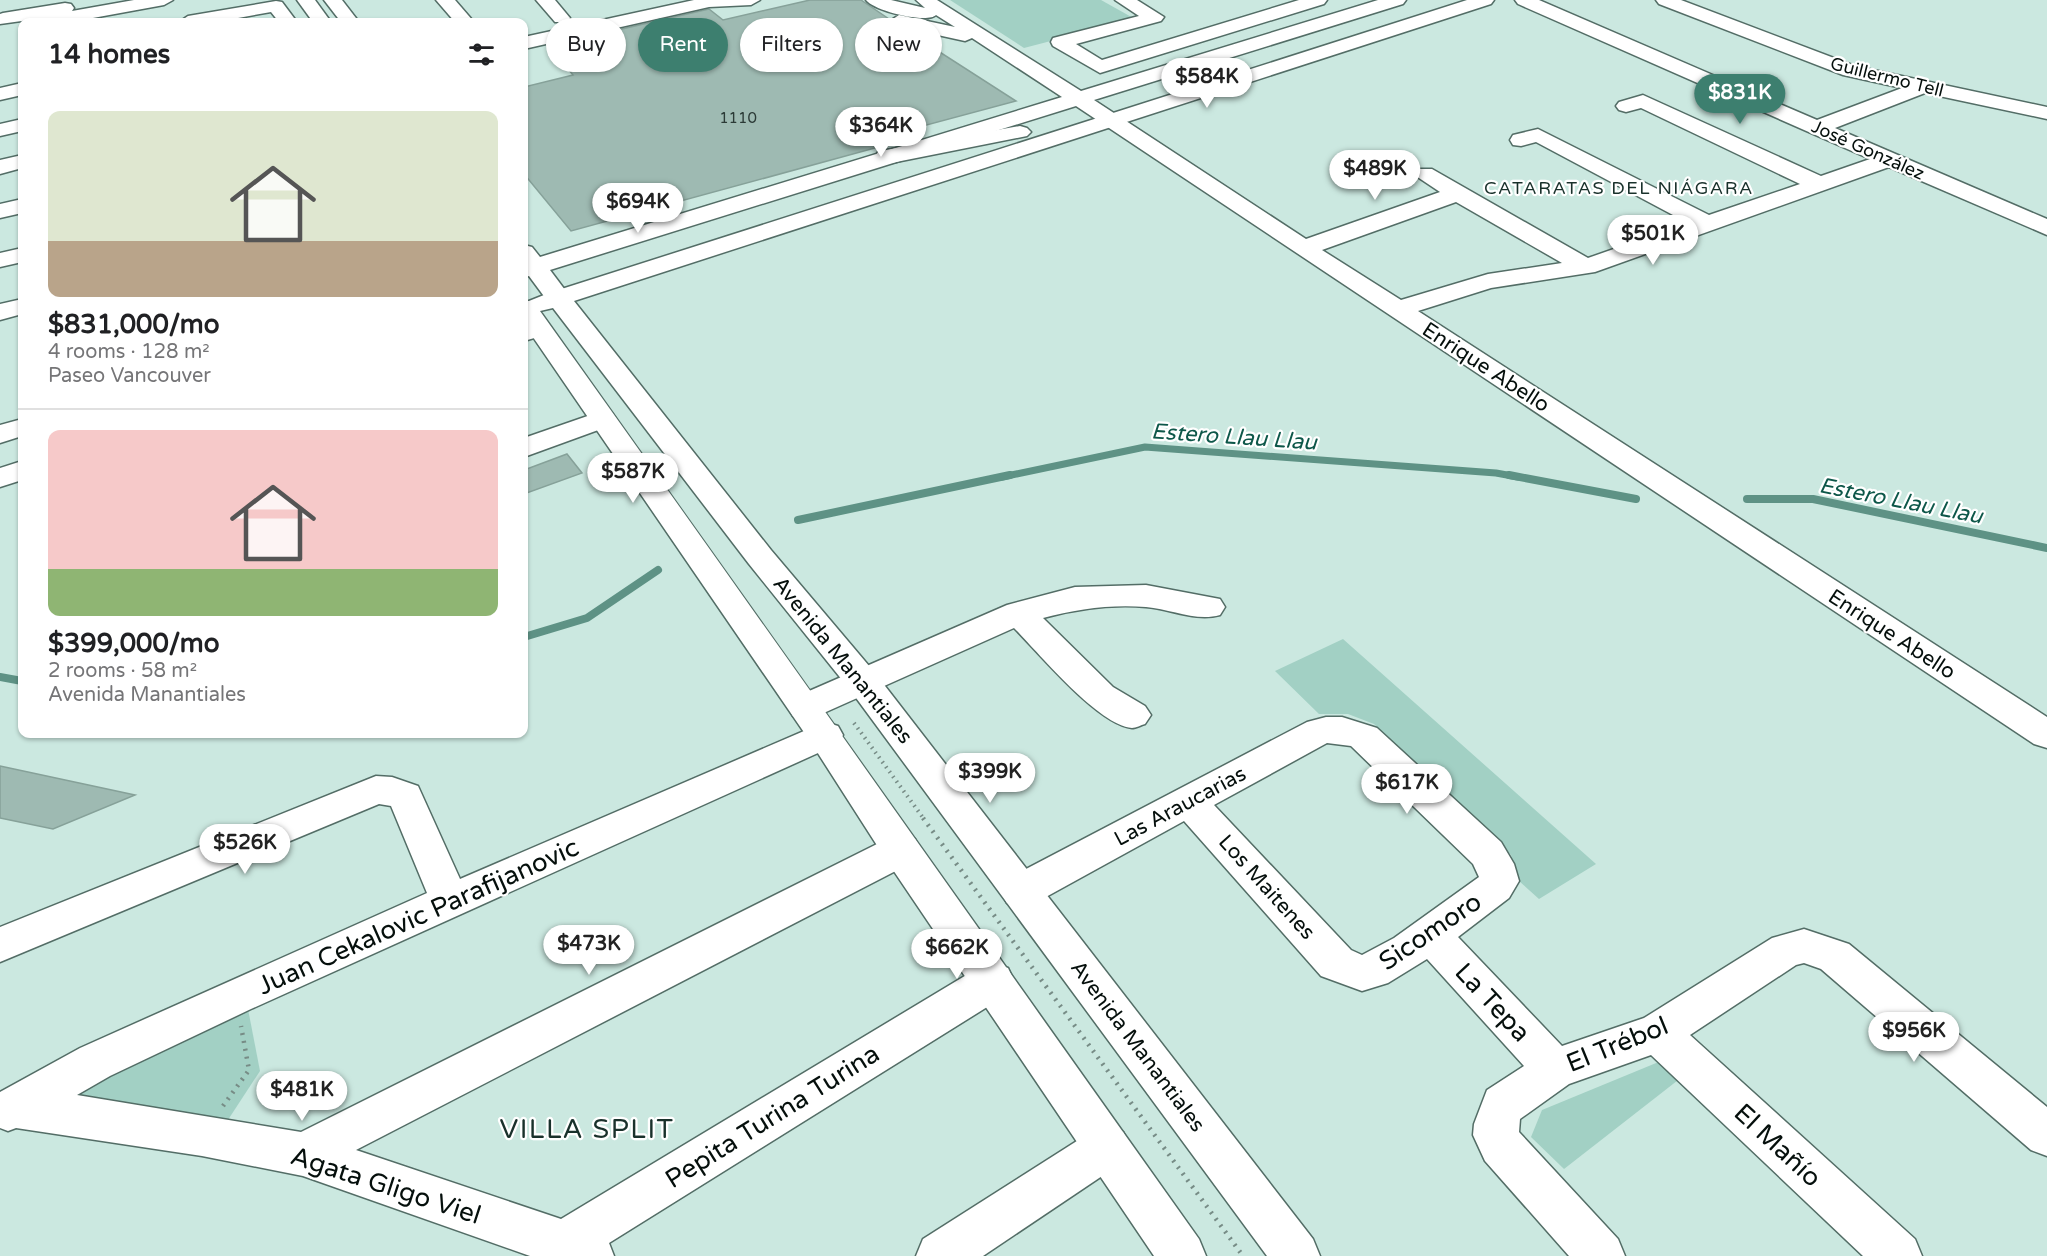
<!DOCTYPE html>
<html lang="en">
<head>
<meta charset="utf-8">
<style>
	:root { --surface:#fff; --page:#f6f6f6; --text:#202124; --muted:#757577; --line:#e0e0e0; --accent:#3d7f6f }
	body { margin:0; font-family:"Varela Round",sans-serif; background:var(--page); color:var(--text); height:100vh; display:flex; flex-direction:column; font-size:22px; white-space:nowrap }
	* { box-sizing:border-box; margin:0 }
	p { font-size:20px; color:var(--muted) }
	.icon { flex:none; width:33px; height:33px; fill:none; stroke:currentColor; stroke-width:2; stroke-linecap:round; stroke-linejoin:round }
	.map { position:relative; flex:1; overflow:hidden }
	.panel { position:absolute; left:18px; top:18px; width:510px; height:720px; display:flex; flex-direction:column; background:var(--surface); border-radius:12px; box-shadow:0 2px 4px #0004 }
	.panel>* { flex:none }
	.top-card { position:absolute; left:546px; top:18px; width:570px; height:54px; display:flex; gap:12px }
	.price { position:absolute; translate:-50% -51px; padding:0 14px; border-radius:21px; background:#fff; color:#222; font-size:20px; line-height:39px; filter:drop-shadow(0 2px 3px #0008) }
	.price::after { content:''; position:absolute; left:50%; top:36px; width:18px; height:14px; margin-left:-9px; background:inherit; clip-path:polygon(0 0,100% 0,50% 100%) }
	.price.selected { background:var(--accent); color:#fff }
	ul { padding:0; list-style:none }
	li { display:grid; align-content:center; gap:12px; height:318px; padding:0 30px }
	li+li { border-top:2px solid var(--line) }
	li span { display:grid; place-items:center; height:186px; border-radius:12px; color:#555 }
	li>.icon { margin-inline-start:auto }
	span .icon { width:108px; height:108px; fill:#fffc; stroke-width:1 }
	li b { font-size:26px }
	h2 { display:flex; justify-content:space-between; align-items:center; height:72px; padding:0 30px; font-size:26px }
	.tag { padding:0 21px; border-radius:27px; background:var(--surface); box-shadow:0 2px 4px #0004; font-size:21px; line-height:54px }
	.tag.selected { background:var(--accent); color:#fff }
	.map>svg:first-child { display:block }
	.green { fill:#a2d0c4 }
	.lines { fill:none; stroke-linecap:round; stroke-linejoin:round }
	.stream-far1 { stroke:#5e9285; stroke-width:7 }
	.stream { stroke:#5e9285; stroke-width:8 }
	.building { fill:#9ebab2; stroke:#86a199; stroke-width:1.5 }
	.minor-casing { stroke:#536d66; stroke-width:3 }
	.major-casing { stroke:#536d66; stroke-width:3 }
	.path-far1 { stroke:#778c86; stroke-width:4; stroke-dasharray:1.5 4.5; stroke-linecap:butt }
	.path { stroke:#778c86; stroke-width:4.5; stroke-dasharray:2 6; stroke-linecap:butt }
	.minor { fill:#fff; fill-rule:evenodd }
	.major { fill:#fff; fill-rule:evenodd }
	.labels { text-anchor:middle; stroke-width:4.5; stroke-linejoin:round; paint-order:stroke }
	.far-number-label { font-size:15px; fill:#2b3a36 }
	.far-street-label { font-size:18px; fill:#050f0c; stroke:#fff }
	.far-neighbourhood-label { font-size:18px; letter-spacing:1.5px; fill:#19312b; stroke:#fff }
	.street-label { font-size:21px; fill:#050f0c; stroke:#fff }
	.water-label { font-size:22px; font-style:italic; fill:#0d5749; stroke:#fff }
	.near-street-label { font-size:26px; fill:#050f0c; stroke:#fff }
	.near-neighbourhood-label { font-size:27px; letter-spacing:1.5px; fill:#19312b; stroke:#fff }
</style>
</head>
<body>
<div class="map">
<svg width="2047" height="1256" viewBox="0 0 2047 1256">
	<rect width="100%" height="100%" fill="#cbe8e0"/>
	<!-- green -->
	<g class="green">
		<path d="M950,0H1101L1135,19L1024,48Z"/>
		<path d="M1343,639L1596,864L1539,899L1519,881L1511,855L1374,724L1348,714H1319L1275,671Z"/>
		<path d="M248,1009L260,1071L224,1126L75,1102L77,1084Z"/>
		<path d="M1661,1061L1682,1077L1564,1169L1531,1137L1542,1110Z"/>
	</g>
	<g class="lines">
		<!-- stream-far1 -->
		<path class="stream-far1" d="M1002,477L1145,447L1496,473L1518,477"/>
		<!-- stream -->
		<g class="stream">
			<path d="M1509,475L1636,499"/>
			<path d="M1747,499H1813L2047,548"/>
			<path d="M798,520L1010,475"/>
			<path d="M524,637L587,618L658,570"/>
			<path d="M0,677L22,681"/>
			<path d="M240,734H253"/>
		</g>
	</g>
	<!-- building -->
	<g class="building">
		<path d="M810,0H861L889,19L888,22L892,27L907,31L1016,101L889,135L897,142L571,231L524,174V87L573,75L568,69L598,62L574,40L709,9L723,20Z"/>
		<path d="M567,454L582,473L524,494V470Z"/>
		<path d="M0,766L135,795L53,829L0,818Z"/>
	</g>
	<g class="lines">
		<!-- minor casing -->
		<g class="minor-casing">
			<g id="minor">
				<path d="M134,0H173L164,5L71,22H34L36,19L0,24V14L3,13L65,3L71,4L74,8L72,11Z"/>
				<path d="M297,0H315L331,22H313Z"/>
				<path d="M324,0H342L359,22H341Z"/>
				<path d="M436,0H455L474,22H455Z"/>
				<path d="M536,0H555L570,18L567,22H555Z"/>
				<path d="M694,0H760L751,5L709,7L524,49V37Z"/>
				<path d="M866,0H891L925,8L916,0H937L1081,91L1378,0H1406L1403,4L1094,100L1306,239L1440,192L1413,174L1416,169H1432L1588,258L1688,223L1536,142L1521,146L1513,145L1510,140L1513,135L1538,129L1709,215L1800,184L1641,108L1626,112L1619,110L1616,106L1619,102L1643,95L1821,176L1870,159L1518,4L1515,0H1539L1817,120L1902,88L1843,75L1659,4L1656,0H1681L1855,66L2047,107V119L1925,93L1835,128L2047,219V235L1889,167L1595,272L1491,288L1418,311L2047,717V748L2034,744L1076,106L550,270L571,298L567,303L558,306L549,303L529,276L524,277V245L532,247L540,257L1062,97L972,38L965,41L892,25L890,21L899,15L955,27L936,15C927,24 874,11 866,0ZM1456,202L1562,263L1488,274L1401,300L1322,250Z"/>
				<path d="M1115,0H1137L1164,17L1161,21L1076,44L1102,60L1299,0H1327L1324,4L1100,73L1053,46L1051,42L1053,38L1139,16Z"/>
				<path d="M276,1L282,2L297,22H279L271,12L216,22H179L188,16Z"/>
				<path d="M22,83V95L0,100V88Z"/>
				<path d="M22,119V131L0,136V124Z"/>
				<path d="M22,155V168L0,174V160Z"/>
				<path d="M22,199V213L0,218V204Z"/>
				<path d="M22,248V262L0,267V253Z"/>
				<path d="M22,299V314L0,320V304Z"/>
				<path d="M539,321L548,324L552,329L548,334L524,341V325Z"/>
				<path d="M602,411L612,413L616,419L612,425L524,457V438Z"/>
				<path d="M22,419V436L0,443V425Z"/>
				<path d="M1146,585L1220,599L1225,607L1220,615C1196,622 1171,609 1146,607C1112,604 1076,609 1043,618L1113,687L1145,706L1151,715L1145,724C1141,725 1136,728 1132,728C1098,725 1039,653 1014,628L817,716L805,720L793,716L788,707L793,698L1007,605L1075,587Z"/>
				<path d="M1342,717L1377,728L1501,842L1514,864L1519,881L1509,898L1458,937L1562,1046L1644,1018L1772,938L1804,929L1849,944L2047,1107V1156L2031,1150L1821,969L1804,963L1796,965L1690,1035L1915,1239L1922,1256H1863L1651,1055L1569,1084L1520,1119L1519,1132L1618,1239L1625,1256H1569L1485,1161L1473,1135L1474,1124L1487,1090L1524,1066L1427,959L1388,983L1362,991L1321,976L1184,821L1035,903L1021,907L1007,903L1001,891L1007,879L1307,722L1326,717ZM1327,743L1351,746L1473,864L1479,877L1394,938L1362,955L1351,950L1214,805Z"/>
				<path d="M825,722L838,726L843,735L838,744L251,1009L110,1076L77,1095L301,1132L887,839L901,835L915,839L920,850L915,861L356,1150L561,1219L978,968L993,963L1008,968L1014,981L1008,994L609,1243L614,1256H530L303,1176L202,1156L16,1128L8,1131L0,1128V1092L80,1048L427,893L391,806L379,804L0,962V927L376,776L392,777L418,786L460,879Z"/>
				<path d="M1107,1125L1123,1132L1130,1147L1123,1162L983,1256H916L923,1239L1091,1132Z"/>
			</g>
		</g>
		<!-- major casing -->
		<g class="major-casing">
			<g id="major">
				<path d="M1467,0H1494L1491,4L574,301L771,550L875,673L1313,1239L1320,1256H1267L851,691L749,564L553,308L540,311C761,620 979,930 1199,1239L1206,1256H1154L887,861L812,744L524,324V301H529L549,293Z"/>
				<path d="M1020,126L1027,128L1031,132L1027,136L886,164L878,162L875,157L878,152L886,150Z"/>
				<path d="M22,461V480L0,487V468Z"/>
			</g>
		</g>
		<!-- path-far1 -->
		<path class="path-far1" d="M854,723L924,819"/>
		<!-- path -->
		<g class="path">
			<path d="M923,818L1243,1256"/>
			<path d="M223,1106L249,1070L241,1026"/>
		</g>
		<!-- minor -->
		<use href="#minor" class="minor"/>
		<!-- major -->
		<use href="#major" class="major"/>
	</g>
	<g class="labels">
		<!-- far-number labels -->
		<g class="far-number-label">
			<text x="738" y="123">1110</text>
		</g>
		<!-- far-street labels -->
		<g class="far-street-label">
			<text transform="translate(1887 77) rotate(14)" y="6">Guillermo Tell</text>
			<text transform="translate(1868 150) rotate(24)" y="6">José González</text>
		</g>
		<!-- far-neighbourhood labels -->
		<g class="far-neighbourhood-label">
			<text x="1619" y="194">CATARATAS DEL NIÁGARA</text>
		</g>
		<!-- street labels -->
		<g class="street-label">
			<text transform="translate(1486 367) rotate(33)" y="7">Enrique Abello</text>
			<text transform="translate(1892 634) rotate(33)" y="7">Enrique Abello</text>
			<text transform="translate(843 660) rotate(51)" y="7">Avenida Manantiales</text>
			<text transform="translate(1180 806) rotate(-28)" y="7">Las Araucarias</text>
			<text transform="translate(1267 887) rotate(48)" y="7">Los Maitenes</text>
			<text transform="translate(1138 1046) rotate(53)" y="7">Avenida Manantiales</text>
		</g>
		<!-- water labels -->
		<g class="water-label">
			<text transform="translate(1234 436) rotate(4)" y="8">Estero Llau Llau</text>
			<text transform="translate(1901 500) rotate(11)" y="8">Estero Llau Llau</text>
		</g>
		<!-- near-street labels -->
		<g class="near-street-label">
			<text transform="translate(418 916) rotate(-24)" y="9">Juan Cekalovic Parafijanovic</text>
			<text transform="translate(1430 931) rotate(-34)" y="9">Sicomoro</text>
			<text transform="translate(1493 1002) rotate(47)" y="9">La Tepa</text>
			<text transform="translate(1617 1044) rotate(-22)" y="9">El Trébol</text>
			<text transform="translate(772 1116) rotate(-32)" y="9">Pepita Turina Turina</text>
			<text transform="translate(1778 1145) rotate(43)" y="9">El Mañío</text>
			<text transform="translate(386 1185) rotate(18)" y="9">Agata Gligo Viel</text>
		</g>
		<!-- near-neighbourhood labels -->
		<g class="near-neighbourhood-label">
			<text x="587" y="1138">VILLA SPLIT</text>
		</g>
	</g>
</svg>
<b class="price" style="left:1207px;top:109px">$584K</b>
<b class="price selected" style="left:1740px;top:125px">$831K</b>
<b class="price" style="left:881px;top:158px">$364K</b>
<b class="price" style="left:1375px;top:201px">$489K</b>
<b class="price" style="left:638px;top:234px">$694K</b>
<b class="price" style="left:1653px;top:266px">$501K</b>
<b class="price" style="left:633px;top:504px">$587K</b>
<b class="price" style="left:990px;top:804px">$399K</b>
<b class="price" style="left:1407px;top:815px">$617K</b>
<b class="price" style="left:245px;top:875px">$526K</b>
<b class="price" style="left:589px;top:976px">$473K</b>
<b class="price" style="left:957px;top:980px">$662K</b>
<b class="price" style="left:1914px;top:1063px">$956K</b>
<b class="price" style="left:302px;top:1122px">$481K</b>
<div class="top-card">
<a class="tag">Buy</a>
<a class="tag selected">Rent</a>
<a class="tag">Filters</a>
<a class="tag">New</a>
</div>
<section class="panel">
<h2>14 homes<svg class="icon" aria-label="filters" viewBox="0 0 24 24"><path d="M4 7h16M4 17h16"/><circle cx="9" cy="7" r="2"/><circle cx="15" cy="17" r="2"/></svg></h2>
<ul>
<li><span style="background:linear-gradient(#dfe7d0 70%,#b9a48a 0)"><svg class="icon" aria-label="home" viewBox="0 0 24 24"><path d="M3 11l9-7 9 7M6 9v11h12V9"/></svg></span><div><b>$831,000/mo</b><p>4 rooms · 128 m²</p><p>Paseo Vancouver</p></div></li>
<li><span style="background:linear-gradient(#f6c9c9 75%,#8fb573 0)"><svg class="icon" aria-label="home" viewBox="0 0 24 24"><path d="M3 11l9-7 9 7M6 9v11h12V9"/></svg></span><div><b>$399,000/mo</b><p>2 rooms · 58 m²</p><p>Avenida Manantiales</p></div></li>
</ul>
</section>
</div>
</body>
</html>
